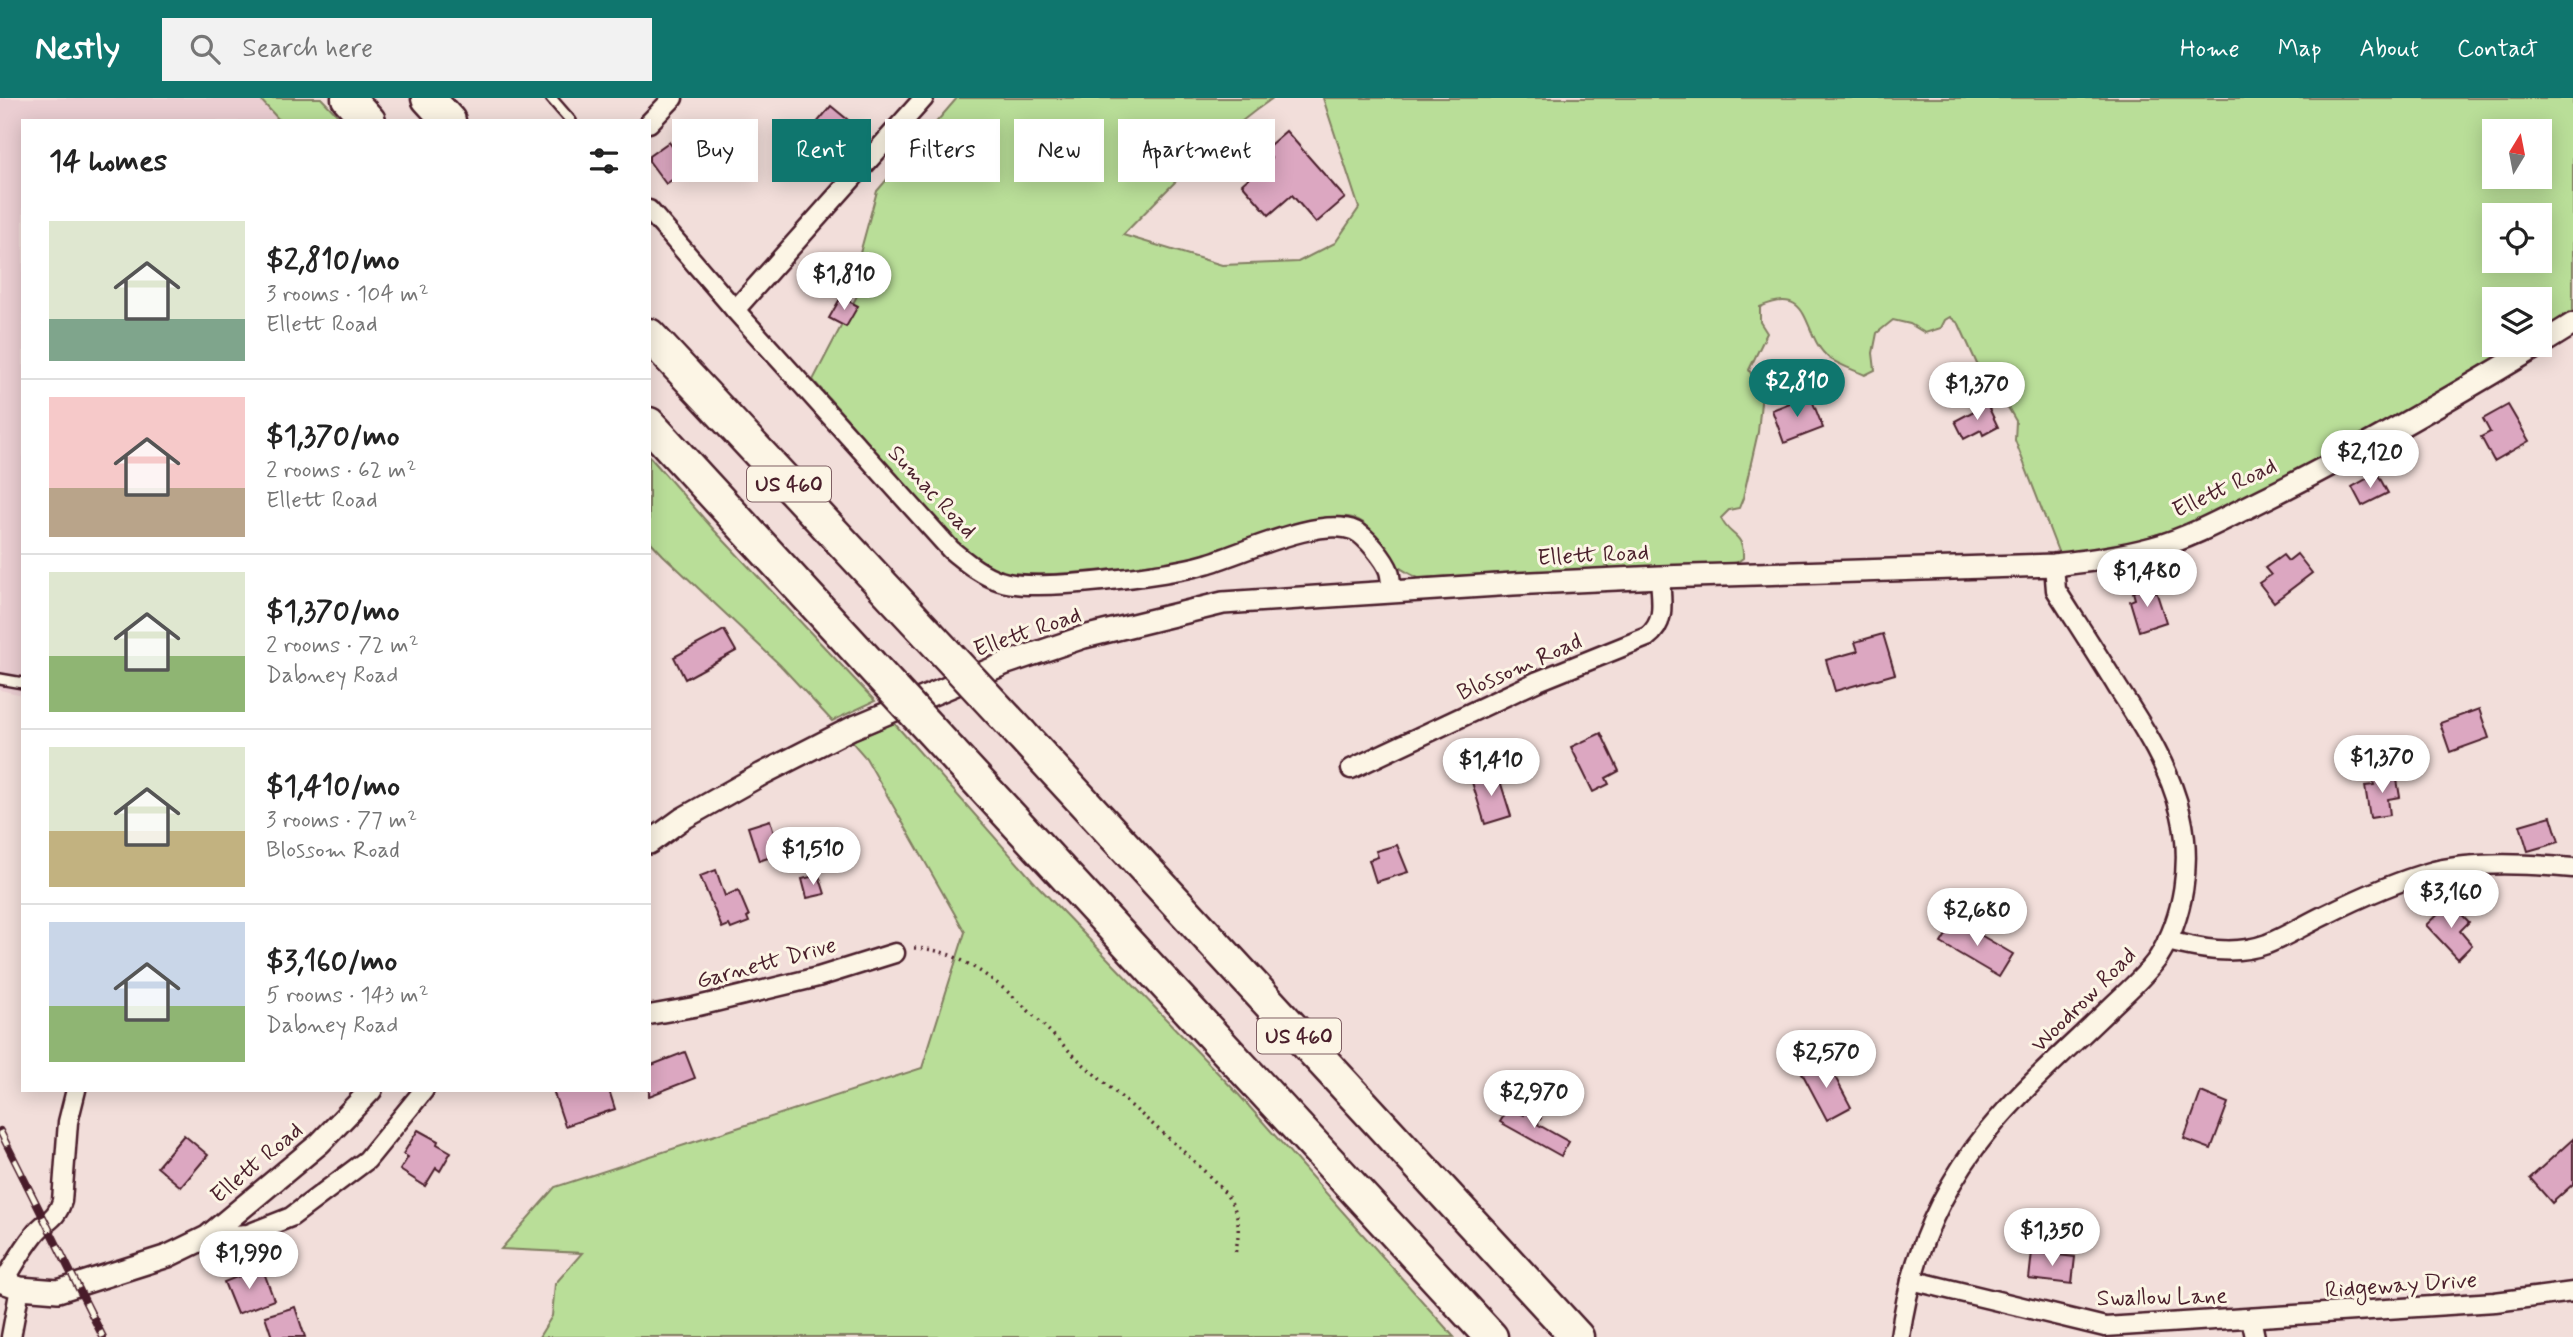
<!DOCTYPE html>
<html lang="en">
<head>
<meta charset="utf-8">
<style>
	:root { --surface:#fff; --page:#f2f2f2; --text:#222; --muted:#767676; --line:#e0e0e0; --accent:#0f766e }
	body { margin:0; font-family:Mynerve,sans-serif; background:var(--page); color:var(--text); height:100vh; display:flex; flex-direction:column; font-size:26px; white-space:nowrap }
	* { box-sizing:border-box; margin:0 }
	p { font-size:23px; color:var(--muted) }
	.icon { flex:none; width:38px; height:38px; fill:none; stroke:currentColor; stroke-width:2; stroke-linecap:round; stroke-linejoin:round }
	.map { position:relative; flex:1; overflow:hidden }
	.panel { position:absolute; left:21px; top:21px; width:630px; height:973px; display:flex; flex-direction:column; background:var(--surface); border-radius:0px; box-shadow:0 4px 18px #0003 }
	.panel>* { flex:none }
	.guide { position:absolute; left:672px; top:21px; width:665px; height:63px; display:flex; gap:14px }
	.needle { width:46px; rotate:10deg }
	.controls { position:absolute; left:2482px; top:21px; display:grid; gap:14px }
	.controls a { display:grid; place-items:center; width:70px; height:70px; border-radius:0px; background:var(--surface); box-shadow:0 4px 18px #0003; font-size:35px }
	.price { position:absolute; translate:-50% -60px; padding:0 16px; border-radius:24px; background:#fff; color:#222; font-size:23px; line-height:46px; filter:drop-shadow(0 2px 4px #0008) }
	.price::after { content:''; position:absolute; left:50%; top:42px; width:21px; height:16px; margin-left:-10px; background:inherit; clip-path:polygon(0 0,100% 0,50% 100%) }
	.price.current { background:var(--accent); color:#fff }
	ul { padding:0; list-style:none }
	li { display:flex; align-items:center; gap:21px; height:175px; padding:0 28px }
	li+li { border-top:2px solid var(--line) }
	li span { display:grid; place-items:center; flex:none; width:196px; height:140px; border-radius:0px; color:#555 }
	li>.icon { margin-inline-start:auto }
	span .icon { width:84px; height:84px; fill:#fffc; stroke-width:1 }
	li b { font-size:30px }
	h2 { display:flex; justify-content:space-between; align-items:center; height:84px; padding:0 28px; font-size:30px }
	.pill { padding:0 24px; border-radius:0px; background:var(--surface); box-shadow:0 4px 18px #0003; font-size:24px; line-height:63px }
	.pill.current { background:var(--accent); color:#fff }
	header { display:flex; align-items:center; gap:42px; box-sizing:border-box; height:98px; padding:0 35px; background:var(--accent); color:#fff }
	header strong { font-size:33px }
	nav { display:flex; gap:38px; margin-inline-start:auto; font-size:24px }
	.search { width:490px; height:63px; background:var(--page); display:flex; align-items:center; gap:18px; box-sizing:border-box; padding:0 24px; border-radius:0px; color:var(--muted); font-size:26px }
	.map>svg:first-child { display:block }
	.built { fill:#ebced2 }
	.green { fill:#b9de98; stroke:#827e62; stroke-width:2; fill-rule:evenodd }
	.building { fill:#dca7c1; stroke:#4a1f2b; stroke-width:2 }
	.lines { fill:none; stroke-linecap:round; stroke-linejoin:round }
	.service-casing { stroke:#4a1f2b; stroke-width:14 }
	.minor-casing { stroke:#4a1f2b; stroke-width:23 }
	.tertiary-casing { stroke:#4a1f2b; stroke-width:26 }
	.motorway-casing { stroke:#4a1f2b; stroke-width:37 }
	.path { stroke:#4a1f2b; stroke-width:3.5; stroke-dasharray:2 5; stroke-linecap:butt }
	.service { stroke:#fcf5e5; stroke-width:9 }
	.minor { stroke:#fcf5e5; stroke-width:18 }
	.tertiary { stroke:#fcf5e5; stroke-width:21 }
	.motorway { stroke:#fcf5e5; stroke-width:32 }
	.rail-casing { stroke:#4a1f2b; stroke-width:8 }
	.rail { stroke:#fcf5e5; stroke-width:5; stroke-dasharray:16; stroke-linecap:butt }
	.motorway-bridge-casing { stroke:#4a1f2b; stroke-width:37; stroke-linecap:butt }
	.motorway-bridge { stroke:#fcf5e5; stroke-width:32 }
	.labels { text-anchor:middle; stroke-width:6; stroke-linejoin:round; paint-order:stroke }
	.shield { fill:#fcf5e5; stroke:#7f5f63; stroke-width:2 }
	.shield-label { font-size:21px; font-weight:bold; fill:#4a1f2b }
	.street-label { font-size:23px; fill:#4a1f2b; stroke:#fcf5e5 }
</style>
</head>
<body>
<header>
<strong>Nestly</strong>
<div class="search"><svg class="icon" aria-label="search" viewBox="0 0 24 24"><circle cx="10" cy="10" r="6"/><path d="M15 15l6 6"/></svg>Search here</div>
<nav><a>Home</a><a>Map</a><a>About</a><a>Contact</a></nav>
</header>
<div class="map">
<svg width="2573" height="1239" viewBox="0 0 2573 1239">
	<rect width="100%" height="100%" fill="#f2deda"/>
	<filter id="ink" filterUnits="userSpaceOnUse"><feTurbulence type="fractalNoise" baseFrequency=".0143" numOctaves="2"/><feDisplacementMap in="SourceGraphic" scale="14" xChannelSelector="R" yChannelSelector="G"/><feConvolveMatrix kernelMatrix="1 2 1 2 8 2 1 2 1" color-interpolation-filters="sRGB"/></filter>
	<g filter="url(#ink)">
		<!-- built -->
		<path class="built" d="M0,0H259L280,23H23V597L0,592Z"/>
		<!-- green -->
		<g class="green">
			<path d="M259,0H321L343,23H280Z"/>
			<path d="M957,0H1273C1217,38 1170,89 1123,137L1222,167L1298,164L1335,145L1359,110L1323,0H2573V216L2539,236V201H2494V247H2522L2387,326L2209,418L2172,432L2111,450L2059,456L2015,342L2016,323L2009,311L1991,297L1959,226L1950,219L1945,222L1941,230L1925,235L1910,226L1893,222L1877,235L1873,255L1875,272L1865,277C1854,272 1839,267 1829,260C1801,238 1814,185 1760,209V224L1767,235L1749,272L1762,294L1758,334L1743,400L1739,410L1729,412L1721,420C1729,440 1744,433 1743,460L1735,466L1545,473L1418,480C1406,474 1396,469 1388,458C1377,442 1371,422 1348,419C1299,415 1250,445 1205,457C1170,466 1028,484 998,473C981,467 965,451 951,439L813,282L859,194L854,177L877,93ZM2494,33H2539V79H2494ZM2494,117H2539V163H2494Z"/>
			<path d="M649,358L714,432L875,603L832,623L780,567L663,457L649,442Z"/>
			<path d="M894,625L1036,786L1239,997L1454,1239H539L552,1218L555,1186L582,1155L501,1151L555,1089L922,970L965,834L866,660L851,643Z"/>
		</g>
		<!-- building -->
		<g class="building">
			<path d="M831,8L848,22L822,53L805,39Z"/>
			<path d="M1286,33L1345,100L1316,125L1292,97L1269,117L1242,86L1271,60L1264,52Z"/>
			<path d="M669,44L688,71L666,86L649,63V58Z"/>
			<path d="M841,199L858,208L846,229L829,220Z"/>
			<path d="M1810,297L1823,330L1784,345L1772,312Z"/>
			<path d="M1987,306L1998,329L1983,337L1981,332L1964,341L1955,323Z"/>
			<path d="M2508,307L2529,343L2494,363L2481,339L2490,334L2483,321Z"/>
			<path d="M2377,375L2388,395L2362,408L2352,389Z"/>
			<path d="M2297,456L2312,475L2274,504L2259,485L2271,477L2265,470L2283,457L2288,463Z"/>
			<path d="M2150,488L2152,495L2156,493L2166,524L2139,533L2130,503L2135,501L2133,494Z"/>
			<path d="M724,532L736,553L685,581L674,559Z"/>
			<path d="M1883,536L1895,576L1835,593L1826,562L1858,553L1855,544Z"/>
			<path d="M2479,611L2489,640L2450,654L2440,625Z"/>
			<path d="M1601,635L1619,673L1606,680L1609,686L1593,694L1571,649Z"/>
			<path d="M1497,673L1511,718L1485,726L1471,681Z"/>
			<path d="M2396,676L2400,699L2388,701L2390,717L2370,720L2365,688L2374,687L2372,679Z"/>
			<path d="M2551,718L2559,744L2528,753L2520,727Z"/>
			<path d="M770,722L780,756L759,763L748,729Z"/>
			<path d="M1397,747L1408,774L1376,784L1369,762L1378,759L1376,753Z"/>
			<path d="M716,772L725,798L738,792L749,818L747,819L749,824L731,831L729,827L722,830L700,778Z"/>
			<path d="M819,777L825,796L807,800L802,781Z"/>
			<path d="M2450,804L2469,824L2460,833L2472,847L2458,861L2426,827Z"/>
			<path d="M1955,822L2013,856L1999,879L1941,845Z"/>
			<path d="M685,954L695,980L649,998V968Z"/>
			<path d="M1826,962L1851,1009L1827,1022L1802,975Z"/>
			<path d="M553,992H609L615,1011L565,1028Z"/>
			<path d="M2201,994L2228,1005L2211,1051L2184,1041Z"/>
			<path d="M1509,1009L1524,1017L1527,1012L1541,1020L1537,1026L1569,1044L1561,1058L1500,1024Z"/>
			<path d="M418,1032L438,1043L437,1046L451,1054L440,1073L436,1070L425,1088L400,1072L408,1059L403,1056Z"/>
			<path d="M184,1037L208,1057L181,1089L157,1069Z"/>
			<path d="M2573,1041V1086L2552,1105L2530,1080Z"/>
			<path d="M2032,1154L2075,1159L2072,1186L2029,1181Z"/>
			<path d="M262,1169L274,1202L237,1216L224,1184Z"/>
			<path d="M295,1209L305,1239H272L265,1218Z"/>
		</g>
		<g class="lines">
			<!-- service casing -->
			<g class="service-casing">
				<g id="service">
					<path d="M551,0L571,23"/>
					<path d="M0,581L23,585"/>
				</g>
			</g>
			<!-- minor casing -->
			<g class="minor-casing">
				<g id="minor">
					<path d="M649,25L673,0"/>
					<path d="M649,112L735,212L951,452C966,464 981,477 1000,483C1033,495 1170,477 1206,466C1241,456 1322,417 1355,433C1366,438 1385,462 1389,473C1391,480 1391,488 1392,494"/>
					<path d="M735,212L924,0"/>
					<path d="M1351,671L1538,583L1647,539C1667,524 1661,502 1660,479"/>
					<path d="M2167,843C2200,851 2234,858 2267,846C2287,838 2306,826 2325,817C2359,800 2397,783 2434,773C2476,763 2531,766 2573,770"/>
					<path d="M649,917L694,909L818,879L895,855"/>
					<path d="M207,1139L248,1136L291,1119L367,1062L424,992"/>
					<path d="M1911,1182L2105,1229L2495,1204L2573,1194"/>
					<path d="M3,1185C13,1169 22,1152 34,1137C45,1122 56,1123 62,1103L68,1024L76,992"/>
					<path d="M2251,1220L2255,1239"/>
					<path d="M11,1239L20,1190"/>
					<path d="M1900,1239C1910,1163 1939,1093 1988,1033C2023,990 2067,952 2107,913C2124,896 2144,880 2158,860C2184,819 2192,764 2181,717C2170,670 2144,630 2118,590C2098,557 2077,525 2056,492L2054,467"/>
				</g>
			</g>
			<!-- tertiary casing -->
			<g class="tertiary-casing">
				<g id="tertiary">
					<path d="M2539,247L2573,226"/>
					<path d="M649,745L682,721L762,676L852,630L1004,566L1084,539L1223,505L1513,486L1660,479L2054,467C2087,463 2120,459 2153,450C2193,439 2233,416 2270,398C2362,352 2451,300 2539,247"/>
					<path d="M0,1183L20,1190L58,1193L168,1158L207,1139L320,1045L371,992"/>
				</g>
			</g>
			<!-- motorway casing -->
			<g class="motorway-casing">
				<g id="motorway">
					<path d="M348,0L369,23"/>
					<path d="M428,0L449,23"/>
					<path d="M649,237L928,536"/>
					<path d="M649,326L869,565"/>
					<path d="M1021,636L1577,1239"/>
					<path d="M951,654L1491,1239"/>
				</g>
			</g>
			<!-- path -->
			<path class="path" d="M914,850C940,851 956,858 978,872C1018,897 1048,934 1082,965C1121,1000 1161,1032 1199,1068C1210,1079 1223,1090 1231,1104C1241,1120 1239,1138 1235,1156"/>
			<!-- service -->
			<use href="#service" class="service"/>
			<!-- minor -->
			<use href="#minor" class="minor"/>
			<!-- tertiary -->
			<use href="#tertiary" class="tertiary"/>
			<!-- motorway -->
			<use href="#motorway" class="motorway"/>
			<!-- rail casing -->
			<g class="rail-casing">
				<path id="rail" d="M0,1033L103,1239"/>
			</g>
			<!-- rail -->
			<use href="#rail" class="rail"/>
			<!-- motorway-bridge casing -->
			<g class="motorway-bridge-casing">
				<g id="motorway-bridge">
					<path d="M928,536L1021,636"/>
					<path d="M869,565L951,654"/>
				</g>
			</g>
			<!-- motorway-bridge -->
			<use href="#motorway-bridge" class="motorway-bridge"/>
		</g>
	</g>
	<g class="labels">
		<!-- shield labels -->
		<g class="shield">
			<rect x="747" y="368.5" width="84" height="35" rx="5"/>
			<rect x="1257" y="920.5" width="84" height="35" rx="5"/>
		</g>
		<g class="shield-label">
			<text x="789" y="393">US 460</text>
			<text x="1299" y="945">US 460</text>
		</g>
		<!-- street labels -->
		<g class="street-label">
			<text transform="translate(2224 389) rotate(-25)" y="8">Ellett Road</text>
			<text transform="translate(933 393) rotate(47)" y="8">Sumac Road</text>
			<text transform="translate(1593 456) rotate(-3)" y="8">Ellett Road</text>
			<text transform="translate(1027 533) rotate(-19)" y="8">Ellett Road</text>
			<text transform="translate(1519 568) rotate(-24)" y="8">Blossom Road</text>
			<text transform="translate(766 864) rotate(-15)" y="8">Garnett Drive</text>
			<text transform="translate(2083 901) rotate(-45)" y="8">Woodrow Road</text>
			<text transform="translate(256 1064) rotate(-40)" y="8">Ellett Road</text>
			<text transform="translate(2401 1186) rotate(-4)" y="8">Ridgeway Drive</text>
			<text transform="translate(2162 1198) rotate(-1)" y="8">Swallow Lane</text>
		</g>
	</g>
</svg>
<div class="controls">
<a><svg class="needle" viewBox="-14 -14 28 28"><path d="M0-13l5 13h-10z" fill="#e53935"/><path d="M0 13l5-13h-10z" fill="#767676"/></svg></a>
<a><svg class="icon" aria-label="locate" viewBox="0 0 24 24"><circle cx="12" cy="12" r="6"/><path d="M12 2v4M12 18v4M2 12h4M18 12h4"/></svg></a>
<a><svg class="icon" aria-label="layers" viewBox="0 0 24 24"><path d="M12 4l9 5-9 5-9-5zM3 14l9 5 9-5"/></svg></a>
</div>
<b class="price" style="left:844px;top:214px">$1,810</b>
<b class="price current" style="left:1797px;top:321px">$2,810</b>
<b class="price" style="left:1977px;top:324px">$1,370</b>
<b class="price" style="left:2370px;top:392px">$2,120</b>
<b class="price" style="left:2147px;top:511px">$1,480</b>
<b class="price" style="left:2382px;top:697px">$1,370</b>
<b class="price" style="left:1491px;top:700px">$1,410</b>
<b class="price" style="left:813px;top:789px">$1,510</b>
<b class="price" style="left:2451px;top:832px">$3,160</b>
<b class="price" style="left:1977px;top:850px">$2,680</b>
<b class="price" style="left:1826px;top:992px">$2,570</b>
<b class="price" style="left:1534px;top:1032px">$2,970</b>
<b class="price" style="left:2052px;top:1170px">$1,350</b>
<b class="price" style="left:249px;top:1193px">$1,990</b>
<div class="guide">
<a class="pill">Buy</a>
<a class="pill current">Rent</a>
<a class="pill">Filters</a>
<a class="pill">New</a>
<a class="pill">Apartment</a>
</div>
<section class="panel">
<h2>14 homes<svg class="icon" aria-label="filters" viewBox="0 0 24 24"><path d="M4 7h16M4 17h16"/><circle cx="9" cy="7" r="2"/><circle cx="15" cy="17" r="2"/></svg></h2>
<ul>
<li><span style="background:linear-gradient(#dfe7d0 70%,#7fa58c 0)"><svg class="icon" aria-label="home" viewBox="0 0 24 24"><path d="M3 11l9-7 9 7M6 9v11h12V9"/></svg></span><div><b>$2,810/mo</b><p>3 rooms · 104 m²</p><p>Ellett Road</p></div></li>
<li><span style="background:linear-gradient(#f6c9c9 65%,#b9a48a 0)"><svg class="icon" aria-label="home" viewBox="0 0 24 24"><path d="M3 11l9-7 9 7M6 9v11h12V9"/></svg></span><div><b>$1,370/mo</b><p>2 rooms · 62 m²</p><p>Ellett Road</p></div></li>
<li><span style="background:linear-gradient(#dfe7d0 60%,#8fb573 0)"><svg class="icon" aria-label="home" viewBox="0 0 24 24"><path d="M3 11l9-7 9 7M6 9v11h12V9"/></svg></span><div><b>$1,370/mo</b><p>2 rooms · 72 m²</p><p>Dabney Road</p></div></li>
<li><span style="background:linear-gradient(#dfe7d0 60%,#c2b280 0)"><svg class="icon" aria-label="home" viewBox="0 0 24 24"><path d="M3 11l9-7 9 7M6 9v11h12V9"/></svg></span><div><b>$1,410/mo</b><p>3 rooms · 77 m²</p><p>Blossom Road</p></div></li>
<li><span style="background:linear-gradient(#c9d6e8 60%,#8fb573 0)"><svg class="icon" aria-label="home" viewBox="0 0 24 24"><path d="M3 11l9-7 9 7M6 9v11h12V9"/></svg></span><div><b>$3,160/mo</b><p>5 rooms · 143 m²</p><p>Dabney Road</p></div></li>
</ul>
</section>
</div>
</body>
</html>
